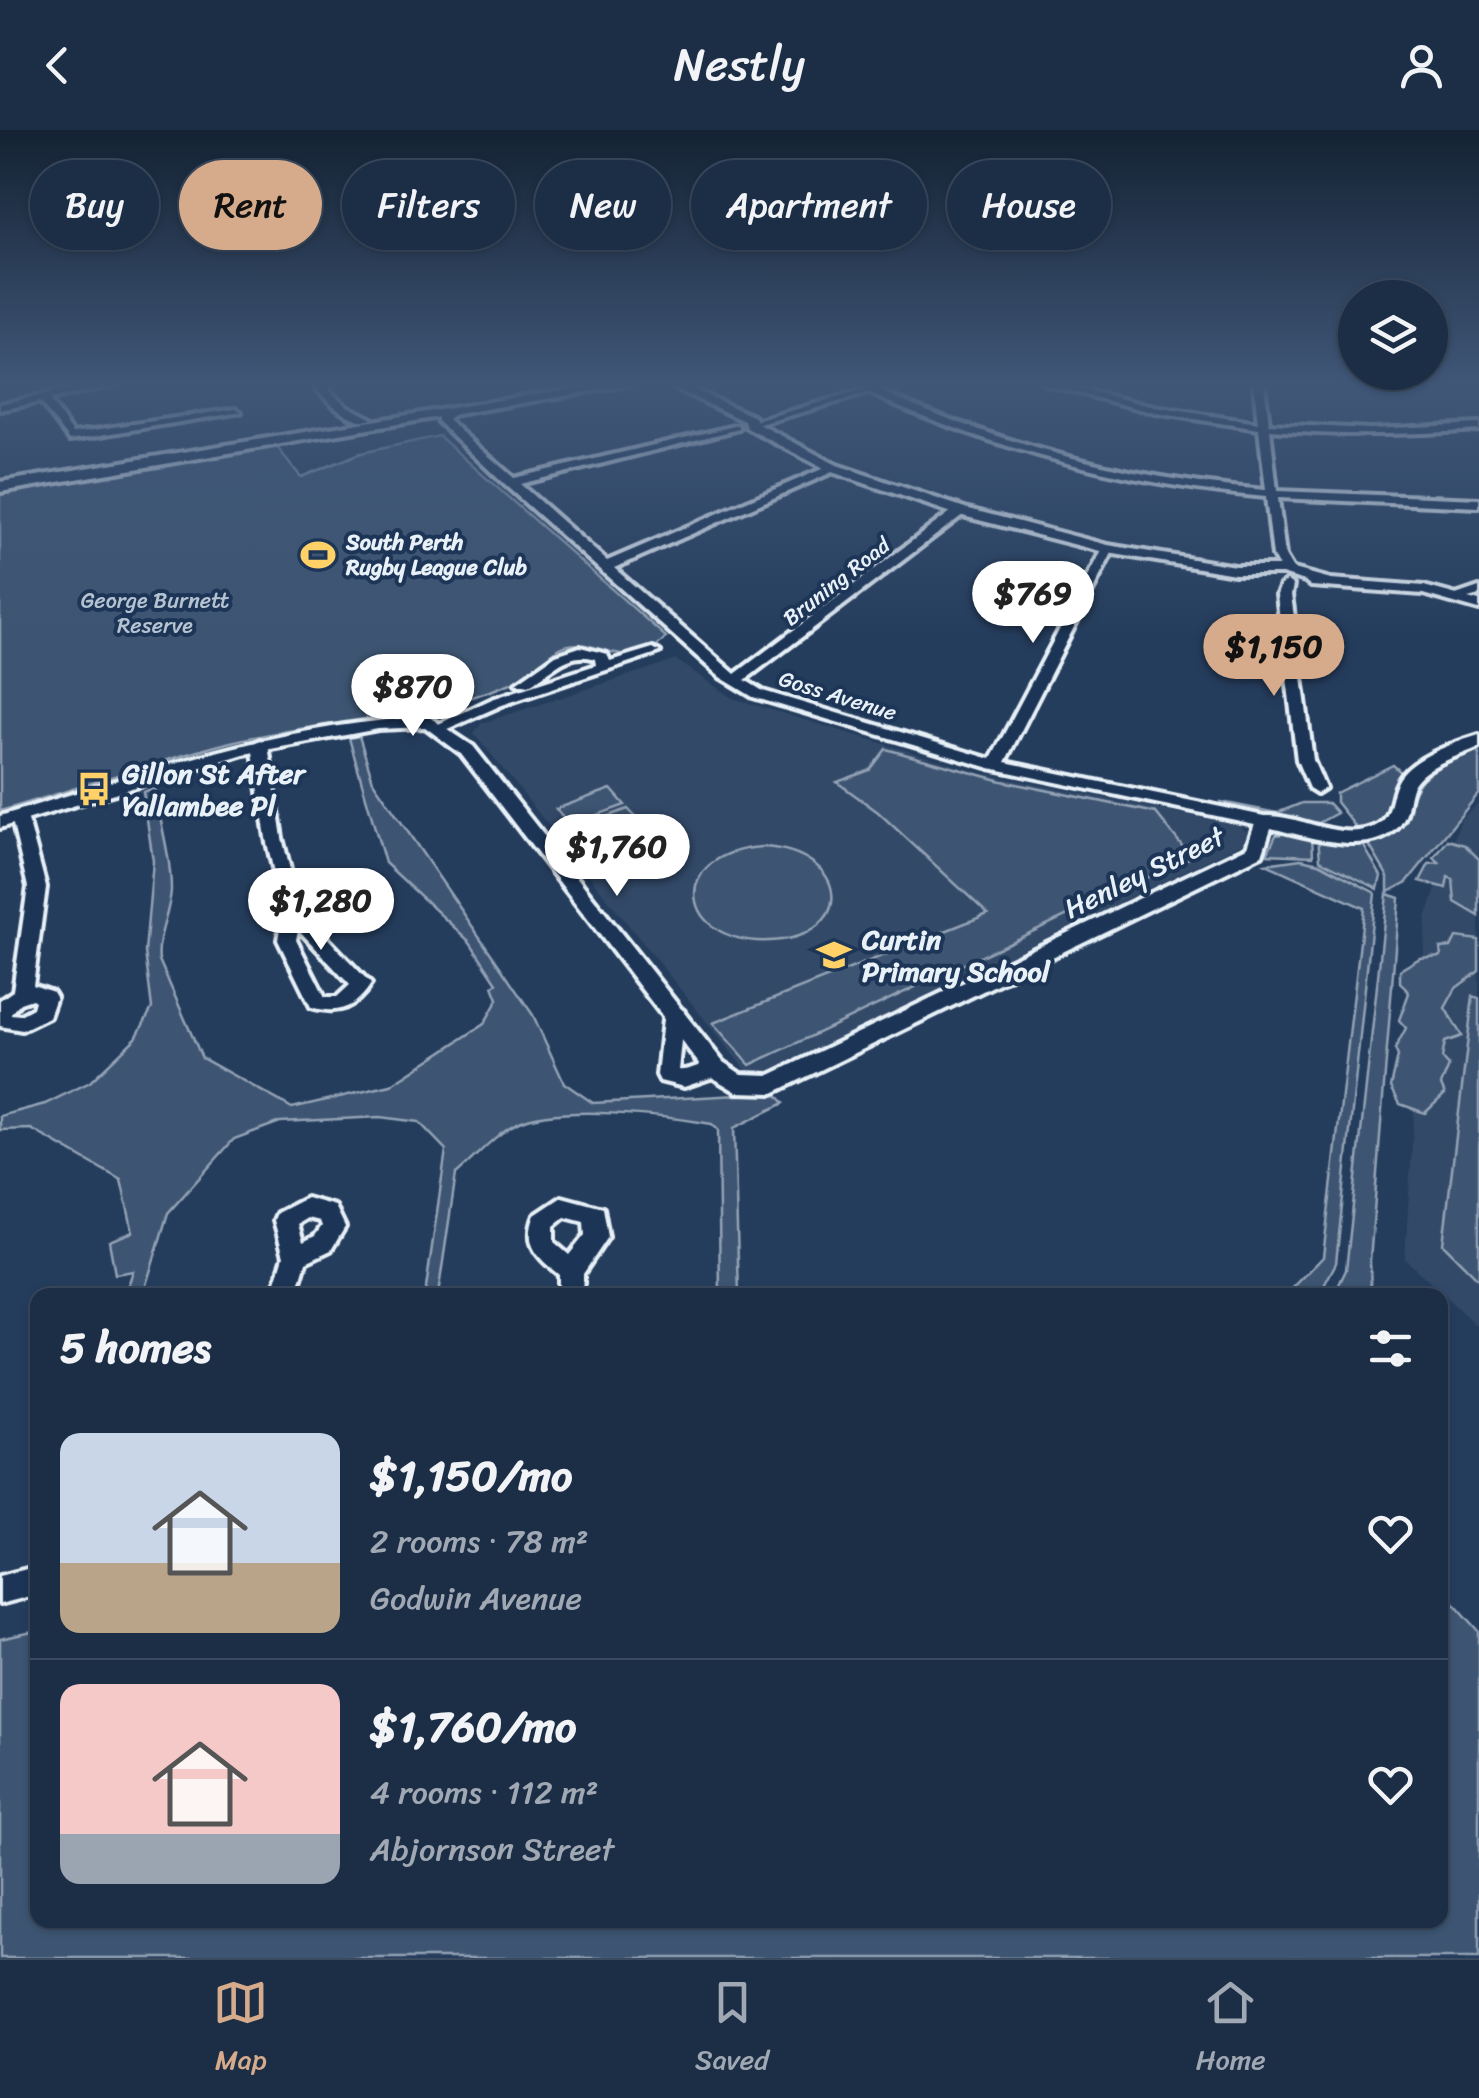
<!DOCTYPE html>
<html lang="en">
<head>
<meta charset="utf-8">
<style>
	:root { --surface:#1c2e46; --page:#293a51; --text:#f1f3f6; --muted:#a0a8b3; --line:#3a4a5f; --accent:#d6ab8b }
	body { margin:0; font-family:Sriracha,sans-serif; background:var(--page); color:var(--text); height:100vh; display:flex; flex-direction:column; font-size:38px; white-space:nowrap }
	* { box-sizing:border-box; margin:0 }
	p { font-size:32px; color:var(--muted) }
	.icon { flex:none; width:55px; height:55px; fill:none; stroke:currentColor; stroke-width:2; stroke-linecap:round; stroke-linejoin:round }
	.map { position:relative; flex:1; overflow:hidden }
	.details { position:absolute; left:30px; top:1158px; width:1418px; height:640px; display:flex; flex-direction:column; background:var(--surface); border-radius:20px; box-shadow:0 2px 8px #0004,0 0 0 2px var(--line) }
	.details>* { flex:none }
	.guide { position:absolute; left:30px; top:30px; width:1420px; height:90px; display:flex; gap:20px }
	.tools { position:absolute; left:1338px; top:150px; display:grid; gap:20px }
	.tools a { display:grid; place-items:center; width:110px; height:110px; border-radius:50%; background:var(--surface); box-shadow:0 2px 8px #0004,0 0 0 2px var(--line); font-size:50px }
	.price { position:absolute; translate:-50% -85px; padding:0 22px; border-radius:35px; background:#fff; color:#222; font-size:32px; line-height:65px; filter:drop-shadow(0 2px 5px #0008) }
	.price::after { content:''; position:absolute; left:50%; top:60px; width:30px; height:22px; margin-left:-15px; background:inherit; clip-path:polygon(0 0,100% 0,50% 100%) }
	.price.current { background:var(--accent); color:#111 }
	ul { padding:0; list-style:none }
	li { display:flex; align-items:center; gap:30px; height:250px; padding:0 30px }
	li+li { border-top:2px solid var(--line) }
	li span { display:grid; place-items:center; flex:none; width:280px; height:200px; border-radius:20px; color:#555 }
	li>.icon { margin-inline-start:auto }
	span .icon { width:120px; height:120px; fill:#fffc; stroke-width:1 }
	li b { font-size:42px }
	h2 { display:flex; justify-content:space-between; align-items:center; height:120px; padding:0 30px; font-size:42px }
	.tag { padding:0 35px; border-radius:45px; background:var(--surface); box-shadow:0 2px 8px #0004,0 0 0 2px var(--line); font-size:35px; line-height:90px }
	.tag.current { background:var(--accent); color:#111 }
	header { display:flex; justify-content:space-between; align-items:center; height:130px; padding:0 30px; background:var(--surface); font-size:45px; font-weight:600 }
	.dock { display:flex; justify-content:space-around; align-items:center; height:140px; border-top:2px solid var(--line); background:var(--surface); font-size:28px; color:var(--muted) }
	.dock a { display:grid; justify-items:center; gap:5px }
	.dock .current { color:var(--accent) }
	.map>svg:first-child { display:block }
	.built { fill:#334a68 }
	.green { fill:#3e5472; stroke:#93a2b5; stroke-width:2.5 }
	.lines { fill:none; stroke-linecap:round; stroke-linejoin:round }
	.minor-casing { stroke:#e8f1f8; stroke-width:8 }
	.tertiary-casing { stroke:#e8f1f8; stroke-width:8 }
	.primary-casing { stroke:#e8f1f8; stroke-width:8 }
	.minor { fill:#1d3557; fill-rule:evenodd }
	.tertiary { fill:#1d3557; fill-rule:evenodd }
	.primary { fill:#1d3557; fill-rule:evenodd }
	.labels { text-anchor:middle; stroke-width:8; stroke-linejoin:round; paint-order:stroke }
	.far-poi-label { font-size:22px; font-weight:bold; fill:#e8f1f8; stroke:#1d3557; text-anchor:start }
	.far-street-label { font-size:22px; fill:#e8f1f8; stroke:#1d3557 }
	.far-park-label { font-size:22px; fill:#b5c2d0; stroke:#1d3557 }
	.poi-label { font-size:28px; font-weight:bold; fill:#e8f1f8; stroke:#1d3557; text-anchor:start }
	.street-label { font-size:28px; fill:#e8f1f8; stroke:#1d3557 }
</style>
</head>
<body>
<header><svg class="icon" aria-label="back" viewBox="0 0 24 24"><path d="M15 5l-7 7 7 7"/></svg>Nestly<svg class="icon" aria-label="person" viewBox="0 0 24 24"><circle cx="12" cy="8" r="4"/><path d="M4 21q1-7 8-7t8 7"/></svg></header>
<div class="map">
<svg width="1479" height="1828" viewBox="0 0 1479 1828">
	<rect width="100%" height="100%" fill="#253d5d"/>
	<filter id="ink" filterUnits="userSpaceOnUse"><feTurbulence type="fractalNoise" baseFrequency=".01" numOctaves="2"/><feDisplacementMap in="SourceGraphic" scale="20" xChannelSelector="R" yChannelSelector="G"/><feConvolveMatrix kernelMatrix="1 2 1 2 8 2 1 2 1" color-interpolation-filters="sRGB"/></filter>
	<g filter="url(#ink)">
		<!-- built -->
		<g class="built">
			<path d="M676,530L732,568L981,643L1237,695L1248,702L1249,710L768,942H747L474,603L482,593Z"/>
			<path d="M1479,673V1198L1405,1129L1426,788L1461,689Z"/>
		</g>
		<!-- green -->
		<g class="green">
			<path d="M439,306L666,507C629,550 594,501 560,518C544,527 535,543 511,553C423,590 319,590 227,613C151,633 76,659 0,681V365L23,357L197,326L277,317L301,347L361,323Z"/>
			<path d="M359,606L373,651L533,885L564,953L593,973L775,963L784,973L734,998L739,1165H720L718,1000L712,994C667,986 557,974 517,993C495,1004 475,1028 456,1044L438,1165H425L446,1020L419,992L380,987L280,992L234,1009L168,1083L143,1165H125L133,1141L115,1144L109,1111L133,1102L121,1050L31,999L0,1000V986L45,974L90,952L136,908L152,878L145,822L153,731L143,662L154,658C160,691 171,727 171,760C170,783 156,808 159,830L202,928L292,978L391,955L484,894L498,869L493,856L497,853L470,812L385,733L349,608Z"/>
			<path d="M1479,618V663L1407,752L1388,762V747L1368,713L1402,697C1417,639 1427,643 1479,618Z"/>
			<path d="M886,619L1002,651L1156,683L1191,727L750,935L713,893L988,784L878,682L837,652L870,640Z"/>
			<path d="M1393,635L1403,644C1386,672 1395,691 1358,700L1336,672V663Z"/>
			<path d="M611,659L625,675L570,695L556,679Z"/>
			<path d="M1221,672L1277,683L1302,673H1328L1337,683L1313,696L1220,678Z"/>
			<path d="M628,679L643,695L587,716L573,699Z"/>
			<path d="M1291,702L1312,706L1313,726L1267,724L1276,705Z"/>
			<path d="M1318,706L1362,713L1381,746L1378,759L1320,730Z"/>
			<path d="M1448,710L1465,715L1479,729V786L1455,772L1453,749L1448,747L1446,758L1420,751L1429,734L1439,733L1434,728Z"/>
			<path d="M762,717C850,721 859,807 769,811C680,815 664,724 762,717Z"/>
			<path d="M1301,729L1319,733L1375,763L1336,1133L1319,1165H1286L1323,1127L1364,778L1266,734Z"/>
			<path d="M1387,764L1399,768L1370,1131L1371,1165H1334L1346,1140Z"/>
			<path d="M1456,807L1479,810V841L1456,858L1445,878L1462,906L1445,912L1442,928L1449,936L1441,955L1445,964L1425,983L1400,974L1391,957L1398,926L1395,919L1406,898L1399,890L1409,863L1400,852V840L1420,828L1441,826L1440,818L1451,817Z"/>
			<path d="M1473,866L1479,869V1150L1443,1114Z"/>
			<path d="M1440,1457L1479,1501V1828H0V1509L37,1501L38,1790H1440Z"/>
		</g>
		<g class="lines">
			<!-- minor casing -->
			<g class="minor-casing">
				<g id="minor">
					<path d="M97,254H117L49,270L73,303L236,279L241,282L70,310L40,272L0,280V274Z"/>
					<path d="M311,254H322L347,276L372,289C352,297 325,268 311,254Z"/>
					<path d="M884,254V258L878,260C1002,315 1130,349 1266,360L1259,299L1155,283L1044,254H1061L1155,277L1258,293L1254,254H1264L1269,294L1370,299L1479,294V300C1409,305 1340,306 1270,300L1277,361L1479,369V377L1278,368L1285,426L1294,441L1288,445L1283,444L1273,426L1266,367C1127,355 995,320 869,263L757,295L748,293Z"/>
					<path d="M446,281L455,283L448,290L450,292L514,348L739,295V299L520,354L607,431L829,336H837V340L614,438L735,544L956,378H964V384L745,550L763,561L991,629L1102,419L1112,416L1114,419L1005,632L1264,686L1272,691L1264,696L990,638L753,567L720,547L505,355L438,291V287Z"/>
					<path d="M1287,451L1293,455L1291,465L1313,630L1325,658L1317,663L1309,658L1297,630L1277,465L1281,455Z"/>
					<path d="M1479,457V465L1457,471L1450,467Z"/>
					<path d="M580,517L607,524L610,531L653,518L660,522L502,575L445,600H435L432,597L492,569L596,535L595,529C569,519 549,544 528,556L516,553L556,525Z"/>
					<path d="M260,610L268,615L282,708L300,779L371,854C356,878 338,885 311,877L278,810L283,781L266,708L252,615ZM298,799L350,855L337,867H325L296,810Z"/>
					<path d="M19,681L27,686L46,757L33,855L53,862L56,867L49,887L22,900L0,896V870L13,861L28,757L11,686ZM32,869L35,871L33,878L20,885L10,884L20,873Z"/>
					<path d="M674,874L684,881L678,940C693,942 707,928 722,932L725,938L722,944L684,957L660,951L657,945L664,881Z"/>
					<path d="M562,1067L603,1078L608,1107L583,1144V1165H559V1145C538,1127 523,1115 535,1085ZM565,1087L584,1092L585,1105L569,1125L554,1112V1096Z"/>
					<path d="M306,1068L335,1076L345,1097L331,1120L306,1132L296,1165H272L284,1126L274,1090L277,1083ZM308,1088L320,1091L322,1096L315,1106L303,1112L298,1094Z"/>
					<path d="M38,1436V1464L0,1474V1446Z"/>
				</g>
			</g>
			<!-- tertiary casing -->
			<g class="tertiary-casing">
				<g id="tertiary">
					<path d="M665,254H681L755,287L757,293L837,335L965,378L1108,415L1235,436H1283L1331,449L1424,456L1479,471V480L1423,464L1311,456L1305,451L1282,444H1235L1108,423L955,384L829,341L747,298L745,291Z"/>
					<path d="M429,587L473,616L723,932L741,944L770,945L1247,717L1257,687C1294,680 1336,713 1374,697C1396,688 1388,661 1403,644C1419,625 1456,612 1479,605V617C1460,626 1430,633 1416,651C1406,663 1411,682 1400,695C1373,729 1306,706 1271,698L1262,725L773,963L737,962L707,944L461,624L425,597L378,599L244,624L0,698V686C141,644 281,593 429,587Z"/>
				</g>
			</g>
			<!-- primary casing -->
			<g class="primary-casing">
				<path id="primary" d="M598,254H633L0,362V352Z"/>
			</g>
			<!-- minor -->
			<use href="#minor" class="minor"/>
			<!-- tertiary -->
			<use href="#tertiary" class="tertiary"/>
			<!-- primary -->
			<use href="#primary" class="primary"/>
		</g>
	</g>
	<!-- sky -->
	<linearGradient id="sky" x2="0" y2="1"><stop stop-color="#142233"/><stop offset="0.5" stop-color="#405778"/><stop offset="1" stop-color="#405778" stop-opacity="0"/></linearGradient>
	<rect width="1479" height="510" fill="url(#sky)"/>
	<!-- icons -->
	<defs>
		<g id="stadium-bare" transform="scale(2.7)"><path d="M0-5a6.5 5 0 1 0 0 10a6.5 5 0 1 0 0-10ZM-3.5-1.8h7v3.6h-7Z" fill="#ffd166" stroke="#1d3557" stroke-width="2.5" paint-order="stroke"/></g>
		<g id="bus-bare" transform="scale(2.7)"><path d="M-5-6H5V4H4V6H2V4H-2V6H-4V4H-5ZM-3.5-4V0h7V-4ZM-3.5 1.2v1.5H-2V1.2ZM2 1.2v1.5H3.5V1.2Z" fill="#ffd166" stroke="#1d3557" stroke-width="2.5" paint-order="stroke"/></g>
		<g id="school-bare" transform="scale(2.7)"><path d="M0-5L7-2L0 1L-7-2ZM-4 1L0 2.5L4 1V4Q0 6-4 4Z" fill="#ffd166" stroke="#1d3557" stroke-width="2.5" paint-order="stroke"/></g>
	</defs>
	<g fill-rule="evenodd">
		<use href="#stadium-bare" x="318" y="425"/>
		<use href="#bus-bare" x="94" y="659"/>
		<use href="#school-bare" x="834" y="825"/>
	</g>
	<g class="labels">
		<!-- far-poi labels -->
		<g class="far-poi-label">
			<text x="346" y="420">South Perth<tspan x="346" dy="25">Rugby League Club</tspan></text>
		</g>
		<!-- far-street labels -->
		<g class="far-street-label">
			<text transform="translate(836 451) rotate(-38)" y="8">Bruning Road</text>
			<text transform="translate(838 565) rotate(17)" y="8">Goss Avenue</text>
		</g>
		<!-- far-park labels -->
		<g class="far-park-label">
			<text x="155" y="478">George Burnett<tspan x="155" dy="25">Reserve</tspan></text>
		</g>
		<!-- poi labels -->
		<g class="poi-label">
			<text x="122" y="653">Gillon St After<tspan x="122" dy="32">Yallambee Pl</tspan></text>
			<text x="862" y="819">Curtin<tspan x="862" dy="32">Primary School</tspan></text>
		</g>
		<!-- street labels -->
		<g class="street-label">
			<text transform="translate(1144 742) rotate(-26)" y="10">Henley Street</text>
		</g>
	</g>
</svg>
<div class="tools">
<a><svg class="icon" aria-label="layers" viewBox="0 0 24 24"><path d="M12 4l9 5-9 5-9-5zM3 14l9 5 9-5"/></svg></a>
</div>
<b class="price" style="left:1033px;top:516px">$769</b>
<b class="price current" style="left:1274px;top:569px">$1,150</b>
<b class="price" style="left:413px;top:609px">$870</b>
<b class="price" style="left:617px;top:769px">$1,760</b>
<b class="price" style="left:321px;top:823px">$1,280</b>
<div class="guide">
<a class="tag">Buy</a>
<a class="tag current">Rent</a>
<a class="tag">Filters</a>
<a class="tag">New</a>
<a class="tag">Apartment</a>
<a class="tag">House</a>
</div>
<section class="details">
<h2>5 homes<svg class="icon" aria-label="filters" viewBox="0 0 24 24"><path d="M4 7h16M4 17h16"/><circle cx="9" cy="7" r="2"/><circle cx="15" cy="17" r="2"/></svg></h2>
<ul>
<li><span style="background:linear-gradient(#c9d6e8 65%,#b9a48a 0)"><svg class="icon" aria-label="home" viewBox="0 0 24 24"><path d="M3 11l9-7 9 7M6 9v11h12V9"/></svg></span><div><b>$1,150/mo</b><p>2 rooms · 78 m²</p><p>Godwin Avenue</p></div><svg class="icon" aria-label="heart" viewBox="0 0 24 24"><path d="M12 20l-8-8c-3-5 5-10 8-4 3-6 11-1 8 4z"/></svg></li>
<li><span style="background:linear-gradient(#f6c9c9 75%,#9aa5b1 0)"><svg class="icon" aria-label="home" viewBox="0 0 24 24"><path d="M3 11l9-7 9 7M6 9v11h12V9"/></svg></span><div><b>$1,760/mo</b><p>4 rooms · 112 m²</p><p>Abjornson Street</p></div><svg class="icon" aria-label="heart" viewBox="0 0 24 24"><path d="M12 20l-8-8c-3-5 5-10 8-4 3-6 11-1 8 4z"/></svg></li>
</ul>
</section>
</div>
<nav class="dock">
<a class="current"><svg class="icon" aria-label="map" viewBox="0 0 24 24"><path d="M3 6l6-2 6 2 6-2v14l-6 2-6-2-6 2zM9 4v14M15 6v14"/></svg>Map</a>
<a><svg class="icon" aria-label="saved" viewBox="0 0 24 24"><path d="M7 4h10v16l-5-4-5 4z"/></svg>Saved</a>
<a><svg class="icon" aria-label="home" viewBox="0 0 24 24"><path d="M3 11l9-7 9 7M6 9v11h12V9"/></svg>Home</a>
</nav>
</body>
</html>
